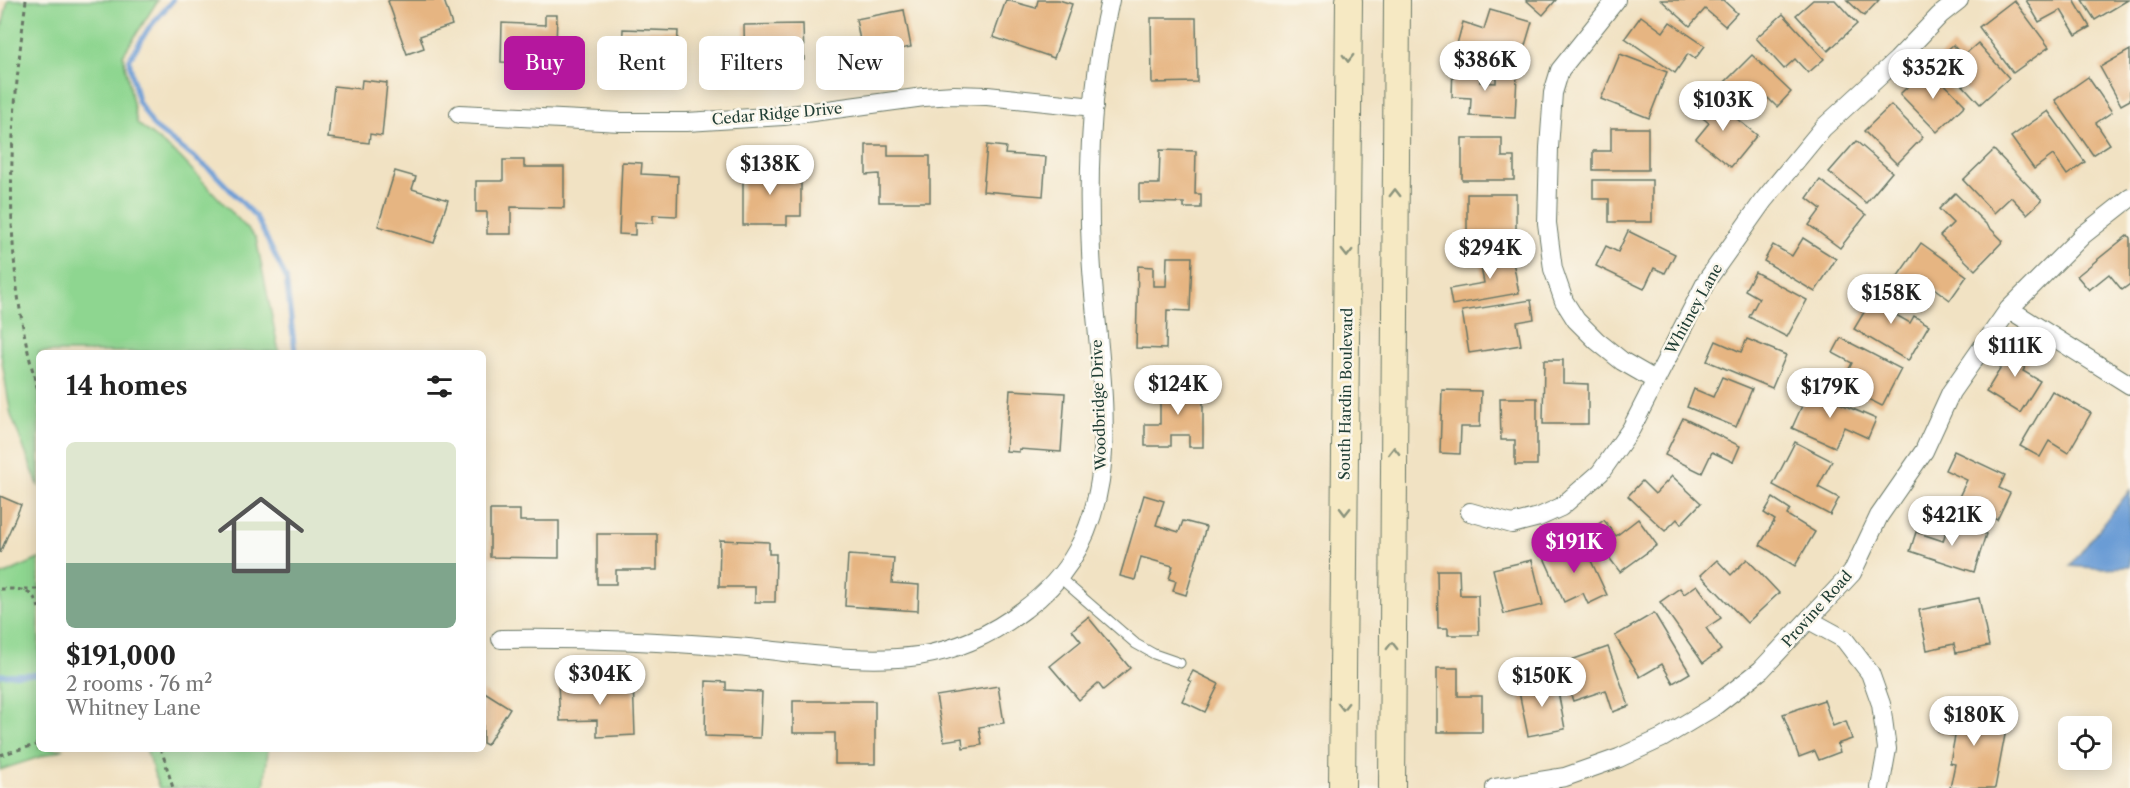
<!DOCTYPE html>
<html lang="en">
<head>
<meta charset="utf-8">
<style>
	:root { --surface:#fff; --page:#f2f2f2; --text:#222; --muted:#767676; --line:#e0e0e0; --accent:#b5179e }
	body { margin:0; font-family:"Libre Caslon Text",serif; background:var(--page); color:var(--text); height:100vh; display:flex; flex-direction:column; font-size:22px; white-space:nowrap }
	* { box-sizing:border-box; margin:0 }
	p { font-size:20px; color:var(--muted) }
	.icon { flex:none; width:33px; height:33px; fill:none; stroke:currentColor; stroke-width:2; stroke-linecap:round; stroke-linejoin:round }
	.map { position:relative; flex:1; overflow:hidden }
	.drawer { position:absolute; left:36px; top:350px; width:450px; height:402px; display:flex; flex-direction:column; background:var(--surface); border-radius:9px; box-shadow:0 3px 15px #0003 }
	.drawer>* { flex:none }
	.guide { position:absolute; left:504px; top:36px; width:570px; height:54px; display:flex; gap:12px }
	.buttons { position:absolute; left:2058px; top:716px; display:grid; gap:12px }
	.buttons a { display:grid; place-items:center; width:54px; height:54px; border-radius:9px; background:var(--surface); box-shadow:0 3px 15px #0003; font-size:30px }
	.price { position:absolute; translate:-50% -51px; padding:0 14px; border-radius:21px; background:#fff; color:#222; font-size:20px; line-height:39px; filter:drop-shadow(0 2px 3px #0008) }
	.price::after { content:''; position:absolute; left:50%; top:36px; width:18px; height:14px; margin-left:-9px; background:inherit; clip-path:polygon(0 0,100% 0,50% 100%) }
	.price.current { background:var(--accent); color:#fff }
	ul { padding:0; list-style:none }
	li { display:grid; align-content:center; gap:12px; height:318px; padding:0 30px }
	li+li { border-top:2px solid var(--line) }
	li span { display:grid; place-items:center; height:186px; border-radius:9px; color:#555 }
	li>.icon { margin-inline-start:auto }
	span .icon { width:108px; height:108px; fill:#fffc; stroke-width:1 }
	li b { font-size:26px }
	h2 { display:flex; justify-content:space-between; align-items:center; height:72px; padding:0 30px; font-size:26px }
	.chip { padding:0 21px; border-radius:9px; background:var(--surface); box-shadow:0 3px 15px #0003; font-size:21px; line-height:54px }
	.chip.current { background:var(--accent); color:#fff }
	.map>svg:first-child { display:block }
	.green { fill:#8ed690; stroke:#568a62; stroke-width:1.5 }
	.water { fill:#6a9cd5; stroke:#446c84; stroke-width:1.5 }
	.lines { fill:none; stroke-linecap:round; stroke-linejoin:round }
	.stream { stroke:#6a9cd5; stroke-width:5 }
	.building { fill:#e6b582 }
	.lane-casing { stroke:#687766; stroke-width:11 }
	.street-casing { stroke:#687766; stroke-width:20 }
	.secondary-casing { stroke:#687766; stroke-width:28 }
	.path { stroke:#687766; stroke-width:3; stroke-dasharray:4.5 4.5; stroke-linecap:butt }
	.lane { stroke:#fff; stroke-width:9 }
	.street { stroke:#fff; stroke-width:18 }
	.secondary { stroke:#f6e9c3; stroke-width:26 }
	.oneway { stroke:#8a937c }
	.labels { text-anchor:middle; stroke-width:5; stroke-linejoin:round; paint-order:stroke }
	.street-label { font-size:15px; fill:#1f3d34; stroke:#fbf7ec }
</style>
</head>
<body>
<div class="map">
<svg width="2130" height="788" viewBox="0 0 2130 788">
	<rect width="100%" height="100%" fill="#fbf7ec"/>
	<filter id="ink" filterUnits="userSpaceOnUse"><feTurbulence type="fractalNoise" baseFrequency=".0167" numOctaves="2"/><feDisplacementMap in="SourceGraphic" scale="12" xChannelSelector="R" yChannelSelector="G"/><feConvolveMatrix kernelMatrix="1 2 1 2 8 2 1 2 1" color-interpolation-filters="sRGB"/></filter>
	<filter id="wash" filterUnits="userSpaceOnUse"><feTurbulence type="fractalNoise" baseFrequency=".008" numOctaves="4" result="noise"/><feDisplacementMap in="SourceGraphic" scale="24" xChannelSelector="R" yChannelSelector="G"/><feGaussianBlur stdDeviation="1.35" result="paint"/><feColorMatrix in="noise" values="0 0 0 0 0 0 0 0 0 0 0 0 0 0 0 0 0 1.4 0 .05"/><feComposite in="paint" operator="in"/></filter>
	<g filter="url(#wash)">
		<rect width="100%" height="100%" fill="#f1e2c3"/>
		<!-- green -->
		<g class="green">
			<path d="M8,0H158L123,55L137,123L180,157L256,238L279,352H39V487L11,415L0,349V37Z"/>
			<path d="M39,559V748L64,749L0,770V576Z"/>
			<path d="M146,749H268L264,788H159Z"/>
		</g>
		<!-- water -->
		<path class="water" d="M2130,490V567L2096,568L2070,566Z"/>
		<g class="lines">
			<!-- stream -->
			<g class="stream">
				<path d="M173,0L148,29L129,60L138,101L154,127L213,172L256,217L286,278L295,352"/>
				<path d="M0,675L39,674"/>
			</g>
		</g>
		<g id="blocks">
			<!-- building -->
			<g class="building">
				<path d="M390,0H444L452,25L420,36L424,48L407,54L388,1Z"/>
				<path d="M1006,0L1036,8L1038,0H1059L1072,4L1054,58L993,37Z"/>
				<path d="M1526,0H1556L1543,15Z"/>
				<path d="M1661,0H1723L1737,13L1725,26L1705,9L1690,26Z"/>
				<path d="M1813,0H1835L1857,24L1828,51L1796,15Z"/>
				<path d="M1847,0H1879L1864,16Z"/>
				<path d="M2014,0L2049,47L2013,73L1979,27Z"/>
				<path d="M2026,0H2074L2090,27L2076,35L2061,10L2039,22Z"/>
				<path d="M2082,0H2128L2095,20Z"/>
				<path d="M904,10L911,47L879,53L880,59L864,62L856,19Z"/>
				<path d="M1490,10L1532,22L1520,62L1457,44L1463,22L1484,29Z"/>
				<path d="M1783,14L1824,59L1808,73L1795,59L1784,69L1756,38Z"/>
				<path d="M545,15H557L555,78L533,77V63L501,62L502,23L545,25Z"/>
				<path d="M1641,16L1663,32L1670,22L1705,46L1695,59L1688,54L1675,73L1625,38Z"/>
				<path d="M1151,18H1196L1197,82L1152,83Z"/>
				<path d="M803,24L804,60L766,61V75H745L744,25Z"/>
				<path d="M623,29L678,31L676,71L644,70V82L621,81Z"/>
				<path d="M1978,43L2009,78L1980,104L1938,58L1953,45L1963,56Z"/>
				<path d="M2130,50V100L2121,105L2100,67Z"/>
				<path d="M1620,54L1667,72L1649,118L1601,99Z"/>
				<path d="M1752,55L1791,92L1777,107L1768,98L1753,114L1722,85Z"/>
				<path d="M1453,64L1481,66L1480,82L1496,83V74L1517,75L1515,118L1470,116L1471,98L1452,97Z"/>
				<path d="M1928,67L1965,105L1937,132L1900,94Z"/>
				<path d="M2088,77L2112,112L2096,123L2110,144L2093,155L2055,100Z"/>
				<path d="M362,80L387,83L382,136L370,134L369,143L328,138L334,86L361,89Z"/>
				<path d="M1707,95L1757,135L1731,167L1696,139L1709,123L1694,111Z"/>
				<path d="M1891,105L1923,137L1897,164L1864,131Z"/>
				<path d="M2048,111L2085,162L2067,175L2053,155L2034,169L2011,137Z"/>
				<path d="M1611,128H1648V170H1593V151H1611Z"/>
				<path d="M1462,138H1502V157H1514V180H1462Z"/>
				<path d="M1856,141L1892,172L1866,203L1829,172Z"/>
				<path d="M866,145H888V156H930V202H879V174L866,175Z"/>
				<path d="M987,145L1006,147L1005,154L1046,157L1043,196L983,191Z"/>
				<path d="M1160,150L1196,151L1195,194H1201V208H1184V203L1139,202V184H1159Z"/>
				<path d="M1994,150L2042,200L2027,214L2011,197L1994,213L1963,180Z"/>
				<path d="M503,160H524V167H564V208L511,207V234H487V212H476V181H503Z"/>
				<path d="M622,162L642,163L641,174L678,176L677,216L653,215V223L635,222V235L619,234Z"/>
				<path d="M743,163H765V175H801V216H787V225H743Z"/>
				<path d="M395,171L416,177L412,189L448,200L434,243L378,226Z"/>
				<path d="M1593,180H1652V222H1609V199H1593Z"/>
				<path d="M1820,180L1866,215L1840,248L1809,225L1821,209L1807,198Z"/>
				<path d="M1955,193L2003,241L1975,270L1940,236L1953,223L1939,209Z"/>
				<rect x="1467" y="194" width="49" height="40"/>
				<path d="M1628,231L1675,254L1665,273L1654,268L1644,289L1596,266L1606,246L1618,252Z"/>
				<path d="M2128,235L2130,238V284L2122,290L2109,274L2089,290L2077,276Z"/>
				<path d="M1803,238L1836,259L1815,292L1764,261L1773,245L1792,256Z"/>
				<path d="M1921,243L1967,276L1950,300L1931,286L1922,299L1895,280Z"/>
				<path d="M1511,251L1519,293L1452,305L1449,289L1484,283L1479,257Z"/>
				<path d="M1167,257H1192L1190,311L1167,310L1166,349L1136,348L1138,266L1153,267V286H1166Z"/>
				<path d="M1755,272L1807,300L1787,337L1749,317L1759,298L1745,290Z"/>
				<path d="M1879,287L1904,302L1896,315L1910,323L1914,316L1929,325L1908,361L1854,329Z"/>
				<path d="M1531,300L1534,319L1517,322L1521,345L1469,353L1462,311Z"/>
				<path d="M1841,338L1901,369L1882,406L1841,385L1852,363L1833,353Z"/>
				<path d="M2019,338L2036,349L2023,371L2040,381L2020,413L1986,392Z"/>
				<path d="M1747,339L1786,355L1772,388L1707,361L1716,341L1741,352Z"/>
				<path d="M1544,360H1563V383L1588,384V424H1543Z"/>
				<path d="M1722,377L1752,389L1736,427L1687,407L1694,389L1713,397Z"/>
				<path d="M1160,384H1203V447H1189V435H1171V446H1145V424H1160Z"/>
				<path d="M1010,390L1065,393L1061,452L1019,449V452L1006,451Z"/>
				<path d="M1442,390L1481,391L1480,427H1461L1460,454L1440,453Z"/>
				<path d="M1809,390L1876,419L1868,438L1844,427L1835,447L1792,428Z"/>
				<path d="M2052,391L2091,413L2068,453L2049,441L2040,457L2020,446Z"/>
				<path d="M1500,398H1537V465H1515V440H1501Z"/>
				<path d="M1683,418L1740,446L1733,462L1712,452L1702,473L1665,455Z"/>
				<path d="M1795,442L1832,461L1818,487L1839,498L1830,515L1773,485Z"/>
				<path d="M1954,451L2005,475L1999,488L2010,493L1997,520L1957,501L1967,480L1945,470Z"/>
				<path d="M1672,476L1701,503L1681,524L1677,519L1665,531L1628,496L1642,481L1655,494Z"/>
				<path d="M1144,495L1164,501L1156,525L1179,532L1183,521L1206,527L1186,595L1173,591L1176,581L1169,579L1173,566L1141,557L1135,580L1120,576Z"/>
				<path d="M0,496L21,505L0,553Z"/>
				<path d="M1773,498L1790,509L1787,515L1815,532L1795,566L1760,545L1775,520L1764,513Z"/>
				<path d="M490,510H520V521H559V558L490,557Z"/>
				<path d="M1638,519L1657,545L1620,572L1589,531L1604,520L1616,536Z"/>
				<path d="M1949,522L1986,534L1974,572L1910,551L1916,532L1943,541Z"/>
				<path d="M597,534H657V570H616V584H597Z"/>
				<path d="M720,540L769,542V554H776L775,602H755V587H719Z"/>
				<path d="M1558,543L1564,557L1585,548L1607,595L1588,604L1583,593L1564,602L1541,551Z"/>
				<path d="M848,555L894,558L892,583L919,585L918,611L845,606Z"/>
				<path d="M1747,559L1779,593L1747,623L1701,575L1717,560L1731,575Z"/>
				<path d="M1532,560L1543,605L1504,614L1493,569Z"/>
				<path d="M1437,570H1459L1460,595H1478L1479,635H1448V628H1438Z"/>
				<path d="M1697,585L1721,618L1706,628L1721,650L1703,663L1660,602L1680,588L1684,594Z"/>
				<path d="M1979,598L1989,646L1956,653L1954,644L1927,650L1919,610Z"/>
				<path d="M1654,613L1690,673L1673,683L1662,664L1640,677L1615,636Z"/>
				<path d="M1088,617L1130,668L1103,690L1098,683L1079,700L1050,666L1081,641L1072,630Z"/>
				<path d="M1608,647L1629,706L1613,712L1606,690L1573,701L1560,664Z"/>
				<path d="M1437,668H1458V696H1482V732H1437Z"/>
				<path d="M1193,671L1219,684L1205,712L1182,701L1191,682L1188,680Z"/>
				<path d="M1556,680L1565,729L1528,736L1518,687Z"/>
				<path d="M633,681L635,735L597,737V720L560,721L558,684Z"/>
				<path d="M706,681L726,682V690L762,692L760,738L705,736Z"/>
				<path d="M998,686L1004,723L979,727L982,745L963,748L962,738L944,741L936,696Z"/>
				<path d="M483,691L510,708L487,745L483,743Z"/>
				<path d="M1824,700L1833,726L1846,721L1852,739L1837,744L1840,752L1819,760L1815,751L1799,757L1783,714Z"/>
				<path d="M793,701H875V764H835V733H793Z"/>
				<path d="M1943,707L2008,719L1995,788H1950L1955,764L1950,763L1955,736L1938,732Z"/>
			</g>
		</g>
	</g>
	<g filter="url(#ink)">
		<use href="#blocks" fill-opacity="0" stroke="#687766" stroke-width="1.5"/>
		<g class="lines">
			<!-- lane casing -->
			<g class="lane-casing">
				<path id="lane" d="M1060,578L1136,644L1154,654L1180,663"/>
			</g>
			<!-- street casing -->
			<g class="street-casing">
				<g id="street">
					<path d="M1616,0L1560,70L1553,93L1549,148L1547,223L1553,269L1564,301L1576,320L1597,341L1622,361L1655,380"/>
					<path d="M459,114L621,122H687L783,116L924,97L954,95L987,96L1094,107"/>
					<path d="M2009,309L2130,385"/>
					<path d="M1470,512L1512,524L1539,517L1561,507L1600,473L1631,429L1707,280L1763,201L1823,128L1897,60L1940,15L1959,0"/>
					<path d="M1809,620L1844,639L1870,673L1881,704L1887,749L1880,788"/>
					<path d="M501,639C579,638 658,641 736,647C796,652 859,664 918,656C958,650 994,633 1025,609C1141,524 1096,374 1091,252C1087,168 1091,83 1110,0"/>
					<path d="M1495,788L1565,777L1619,758L1662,738L1712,708L1761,670L1852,573L1879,516L1924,451L1951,392L2009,309L2083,235L2130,198"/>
				</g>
			</g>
			<!-- secondary casing -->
			<g class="secondary-casing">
				<g id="secondary">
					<path d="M1342,788L1349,0"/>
					<path d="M1392,788L1397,0"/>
				</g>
			</g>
			<!-- path -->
			<g class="path">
				<path d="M26,0C9,134 0,265 39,393"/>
				<path d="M0,589C17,589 33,587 39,608"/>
				<path d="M24,589H39"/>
				<path d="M161,748L173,788"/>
				<path d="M0,755L39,744"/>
			</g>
			<!-- lane -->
			<use href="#lane" class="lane"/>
			<!-- street -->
			<use href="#street" class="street"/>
			<!-- secondary -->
			<use href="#secondary" class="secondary"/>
		</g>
		<!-- one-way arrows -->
		<defs><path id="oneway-chevron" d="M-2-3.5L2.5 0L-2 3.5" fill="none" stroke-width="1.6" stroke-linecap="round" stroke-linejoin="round" transform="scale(1.5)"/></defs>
		<g class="oneway">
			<use href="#oneway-chevron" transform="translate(1348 58) rotate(90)"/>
			<use href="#oneway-chevron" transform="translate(1395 193) rotate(-90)"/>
			<use href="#oneway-chevron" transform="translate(1347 253) rotate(90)"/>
			<use href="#oneway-chevron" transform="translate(1394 451) rotate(-90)"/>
			<use href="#oneway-chevron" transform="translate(1345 511) rotate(91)"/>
			<use href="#oneway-chevron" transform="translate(1392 646) rotate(-90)"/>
			<use href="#oneway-chevron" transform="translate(1343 706) rotate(91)"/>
		</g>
	</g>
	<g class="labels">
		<!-- street labels -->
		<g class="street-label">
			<text transform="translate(777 114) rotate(-5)" y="5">Cedar Ridge Drive</text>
			<text transform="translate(1694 309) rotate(-61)" y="5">Whitney Lane</text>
			<text transform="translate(1346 394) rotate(-89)" y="5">South Hardin Boulevard</text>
			<text transform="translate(1099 405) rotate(-92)" y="5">Woodbridge Drive</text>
			<text transform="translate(1817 609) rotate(-48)" y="5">Provine Road</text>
		</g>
	</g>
</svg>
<div class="buttons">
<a><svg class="icon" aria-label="locate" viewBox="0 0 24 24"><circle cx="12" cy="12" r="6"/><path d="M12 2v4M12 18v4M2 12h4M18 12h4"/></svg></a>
</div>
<b class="price" style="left:1485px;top:92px">$386K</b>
<b class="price" style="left:1933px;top:100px">$352K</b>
<b class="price" style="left:1723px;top:132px">$103K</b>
<b class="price" style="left:770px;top:196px">$138K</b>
<b class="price" style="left:1490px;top:280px">$294K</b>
<b class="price" style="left:1891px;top:325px">$158K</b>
<b class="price" style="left:2015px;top:378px">$111K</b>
<b class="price" style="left:1178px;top:416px">$124K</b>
<b class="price" style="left:1830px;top:419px">$179K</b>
<b class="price" style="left:1952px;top:547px">$421K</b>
<b class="price current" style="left:1574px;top:574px">$191K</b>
<b class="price" style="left:600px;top:706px">$304K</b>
<b class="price" style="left:1542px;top:708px">$150K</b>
<b class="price" style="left:1974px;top:747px">$180K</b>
<div class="guide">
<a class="chip current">Buy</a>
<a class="chip">Rent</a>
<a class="chip">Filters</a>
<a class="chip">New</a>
</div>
<section class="drawer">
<h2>14 homes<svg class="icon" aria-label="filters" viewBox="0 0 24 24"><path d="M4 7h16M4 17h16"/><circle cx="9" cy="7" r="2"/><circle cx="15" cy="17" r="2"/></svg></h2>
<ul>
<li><span style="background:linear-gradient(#dfe7d0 65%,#7fa58c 0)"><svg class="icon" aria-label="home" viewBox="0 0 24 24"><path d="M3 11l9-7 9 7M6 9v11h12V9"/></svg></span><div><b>$191,000</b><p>2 rooms · 76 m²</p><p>Whitney Lane</p></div></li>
</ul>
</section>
</div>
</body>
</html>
